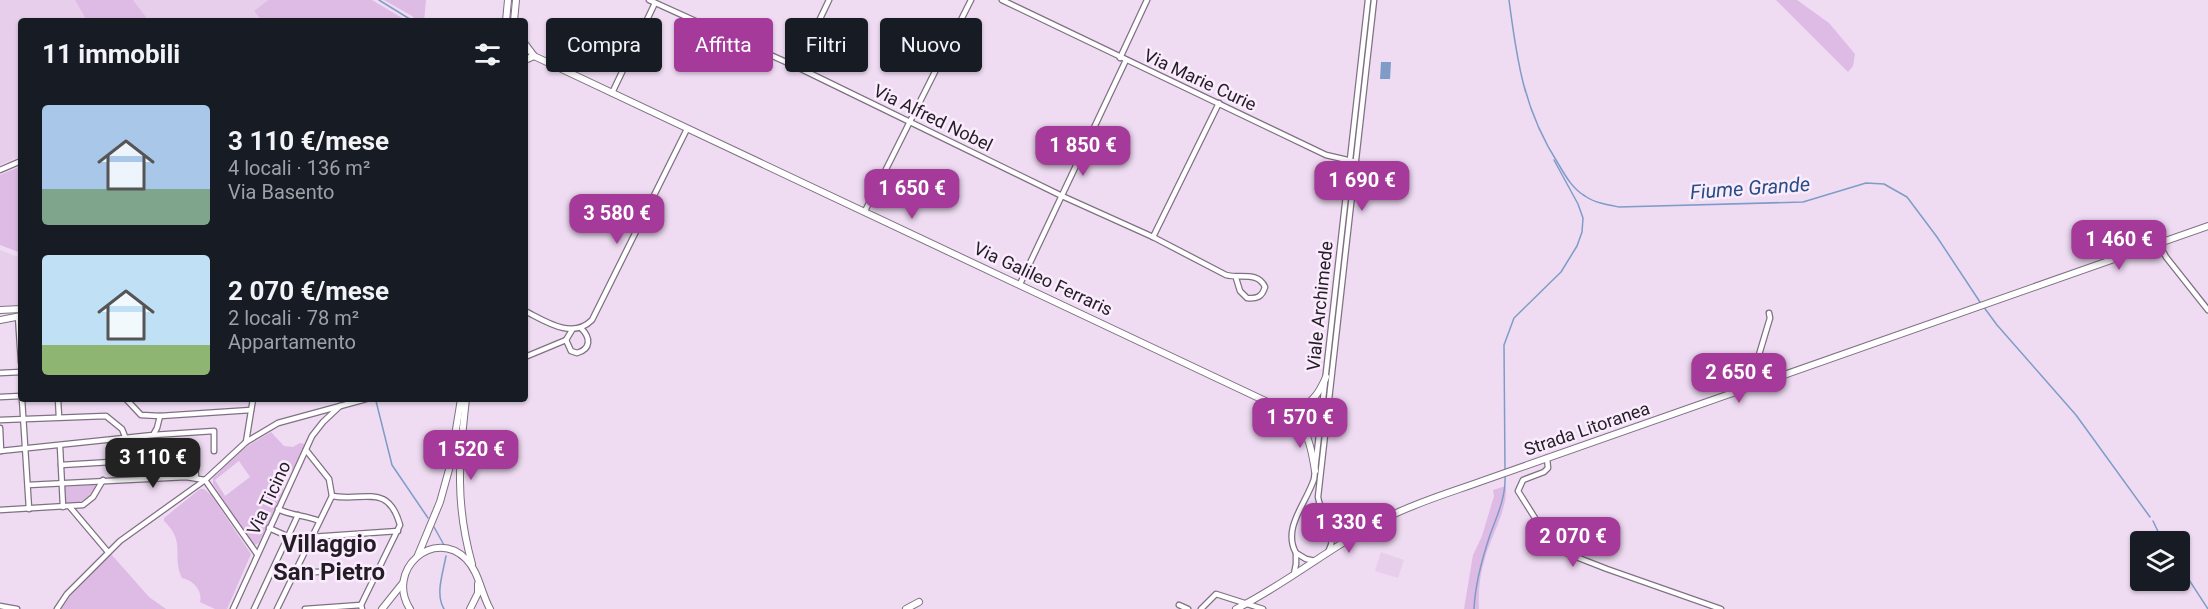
<!DOCTYPE html>
<html lang="it">
<head>
<meta charset="utf-8">
<style>
	:root { --surface:#171b24; --page:#20242c; --text:#f1f3f6; --muted:#9ea1a6; --accent:#a63a9a }
	body { margin:0; font-family:Roboto,sans-serif; background:var(--page); color:var(--text); height:100vh; display:flex; flex-direction:column; font-size:22px; white-space:nowrap }
	* { box-sizing:border-box; margin:0 }
	p { font-size:20px; color:var(--muted) }
	.icon { flex:none; width:33px; height:33px; fill:none; stroke:currentColor; stroke-width:2; stroke-linecap:round; stroke-linejoin:round }
	.map { position:relative; flex:1; overflow:hidden }
	.panel { position:absolute; left:18px; top:18px; width:510px; height:384px; display:flex; flex-direction:column; background:var(--surface); border-radius:6px; box-shadow:0 2px 4px #0004 }
	.panel>* { flex:none }
	.banner { position:absolute; left:546px; top:18px; width:570px; height:54px; display:flex; gap:12px }
	.tools { position:absolute; left:2130px; top:531px; display:grid; gap:12px }
	.tools a { display:grid; place-items:center; width:60px; height:60px; border-radius:6px; background:var(--surface); box-shadow:0 2px 4px #0004; font-size:30px }
	.price { position:absolute; translate:-50% -51px; padding:0 14px; border-radius:12px; background:var(--accent); color:#fff; font-size:20px; line-height:39px; filter:drop-shadow(0 2px 3px #0008) }
	.price::after { content:''; position:absolute; left:50%; top:36px; width:18px; height:14px; margin-left:-9px; background:inherit; clip-path:polygon(0 0,100% 0,50% 100%) }
	.price.on { background:#222; color:#fff }
	ul { padding:0; list-style:none }
	li { display:flex; align-items:center; gap:18px; height:150px; padding:0 24px }
	li span { display:grid; place-items:center; flex:none; width:168px; height:120px; border-radius:6px; color:#555 }
	li>.icon { margin-inline-start:auto }
	span .icon { width:72px; height:72px; fill:#fffc; stroke-width:1 }
	li b { font-size:26px }
	h2 { display:flex; justify-content:space-between; align-items:center; height:72px; padding:0 24px; font-size:26px }
	.pill { padding:0 21px; border-radius:6px; background:var(--surface); box-shadow:0 2px 4px #0004; font-size:21px; line-height:54px }
	.pill.on { background:var(--accent); color:#fff }
	.map>svg:first-child { display:block }
	.built { fill:#e7cfeb }
	.green { fill:#debbe4; fill-rule:evenodd }
	.water { fill:#7e9cc7 }
	.lines { fill:none; stroke-linecap:round; stroke-linejoin:round }
	.stream { stroke:#7e9cc7; stroke-width:1.5 }
	.street-casing { stroke:#807084; stroke-width:7 }
	.secondary-casing { stroke:#807084; stroke-width:8 }
	.street { stroke:#fff; stroke-width:4.5 }
	.secondary { stroke:#fff; stroke-width:6 }
	.labels { text-anchor:middle; stroke-width:5; stroke-linejoin:round; paint-order:stroke }
	.street-label { font-size:18px; fill:#231d25; stroke:#faebfd }
	.water-label { font-size:20px; font-style:italic; fill:#264d85; stroke:#faebfd }
	.district-label { font-size:24px; font-weight:bold; fill:#231d25; stroke:#faebfd }
</style>
</head>
<body>
<div class="map">
<svg width="2208" height="609" viewBox="0 0 2208 609">
	<rect width="100%" height="100%" fill="#efdcf3"/>
	<!-- built -->
	<g class="built">
		<path d="M0,0H75L87,21H21V156L0,165Z"/>
		<path d="M133,0H268L254,11L262,21H149Z"/>
		<path d="M0,250L21,258V305L0,306Z"/>
		<path d="M1381,552L1404,560L1398,578L1375,571Z"/>
	</g>
	<!-- green -->
	<g class="green">
		<path d="M75,0H133L149,21H87Z"/>
		<path d="M268,0H372L407,21H262L254,11Z"/>
		<path d="M384,0H426L424,21H417L412,16Z"/>
		<path d="M1776,0H1797L1829,23L1855,54L1853,66L1848,72Z"/>
		<path d="M21,166V253L0,245V175Z"/>
		<path d="M271,432L284,446L293,447L300,443L305,444L292,471L283,467L273,470L274,477L284,491L259,543L255,545L252,544L213,484V478L244,448ZM239,461L250,477L225,496L215,480Z"/>
		<path d="M95,485L96,488C87,500 79,504 64,504V487Z"/>
		<path d="M1506,486C1508,509 1491,536 1485,558C1480,574 1478,592 1479,609H1464L1473,555L1482,536L1494,496L1493,490Z"/>
		<path d="M200,489H204L211,495L251,554L227,609H215L200,602C203,591 193,580 182,578C171,556 187,543 164,521V518Z"/>
		<path d="M111,554L149,597L166,609H61L71,595Z"/>
	</g>
	<!-- water -->
	<path class="water" d="M1381,62H1391L1390,79H1380Z"/>
	<g class="lines">
		<!-- stream -->
		<g class="stream">
			<path d="M379,0L413,21"/>
			<path d="M1509,0C1517,62 1524,111 1559,165C1566,177 1573,189 1585,196C1595,203 1608,205 1619,207L1803,202L1866,183L1884,184L1907,197L1937,237L1980,302"/>
			<path d="M1983,306L1997,325L2076,415L2150,517"/>
			<path d="M376,401L392,465L428,518"/>
			<path d="M1505,471L1504,345L1514,318L1561,272L1577,246L1582,232L1583,218L1578,204L1554,160"/>
			<path d="M2153,521L2163,542"/>
			<path d="M434,527L444,545"/>
			<path d="M2180,566L2208,609"/>
			<path d="M444,609C435,594 443,573 446,556"/>
			<path d="M1474,609C1475,584 1482,559 1490,535C1497,516 1506,497 1505,476"/>
		</g>
		<!-- street casing -->
		<g class="street-casing">
			<g id="street">
				<path d="M649,0L797,67L1062,196L1153,237L1226,275C1240,279 1258,271 1265,287C1262,297 1257,299 1247,298L1240,291L1236,278"/>
				<path d="M1002,0L1326,155L1356,162"/>
				<path d="M1120,58L1147,0"/>
				<path d="M797,67L829,0"/>
				<path d="M612,93L655,3"/>
				<path d="M0,170L21,161"/>
				<path d="M865,211L971,0"/>
				<path d="M1153,237L1219,103"/>
				<path d="M2159,244L2166,257L2208,310"/>
				<path d="M1020,284L1126,60"/>
				<path d="M525,311C545,321 572,340 592,320L687,129"/>
				<path d="M18,316L21,362"/>
				<path d="M566,340L571,351L577,353C591,349 591,338 581,328"/>
				<path d="M525,357L566,340L572,330"/>
				<path d="M0,373L21,372"/>
				<path d="M1749,388L1770,318L1769,313"/>
				<path d="M0,397L21,396"/>
				<path d="M22,399L29,509"/>
				<path d="M58,399L59,417"/>
				<path d="M126,399L141,415L160,416L251,410"/>
				<path d="M0,420L106,416L122,429L126,439"/>
				<path d="M0,428L1,451"/>
				<path d="M153,435L214,431V451"/>
				<path d="M246,442L253,399"/>
				<path d="M60,446L63,507"/>
				<path d="M0,451L153,435L157,428L160,416"/>
				<path d="M1547,458L1548,468L1544,472L1523,480L1518,491L1540,526L1556,545L1566,553L1607,569L1721,609"/>
				<path d="M157,460L158,478"/>
				<path d="M115,461L195,458L196,478"/>
				<path d="M61,465L111,462"/>
				<path d="M205,480L257,554"/>
				<path d="M28,485L186,477L205,480"/>
				<path d="M332,496C364,502 388,482 400,525L361,605L362,609"/>
				<path d="M70,507L108,552"/>
				<path d="M278,509C292,516 305,515 319,521"/>
				<path d="M0,510L83,505L93,497L103,480"/>
				<path d="M1330,525L1341,531L1357,534"/>
				<path d="M269,528L287,536"/>
				<path d="M311,537L398,531"/>
				<path d="M1329,550C1339,530 1321,517 1318,497L1374,0"/>
				<path d="M1315,561L1306,559L1296,553C1282,528 1306,504 1314,479L1368,0"/>
				<path d="M294,573L379,569"/>
				<path d="M1294,574L1296,564V553"/>
				<path d="M1179,605L1188,609"/>
				<path d="M0,606L17,609"/>
				<path d="M57,609L67,594L120,541L205,480L246,442L278,423L366,399"/>
				<path d="M233,609L312,436L323,422L340,406"/>
				<path d="M254,609L298,515"/>
				<path d="M277,609L332,496L329,479L306,450"/>
				<path d="M305,609L361,605"/>
				<path d="M1201,609L1216,594L1263,609"/>
			</g>
		</g>
		<!-- secondary casing -->
		<g class="secondary-casing">
			<g id="secondary">
				<path d="M506,21L508,0"/>
				<path d="M514,21L516,0"/>
				<path d="M525,44L534,56L1278,407C1307,426 1310,438 1315,471"/>
				<path d="M525,60L534,56"/>
				<path d="M0,310L21,309"/>
				<path d="M0,320L21,316"/>
				<path d="M466,399C459,460 455,503 472,564"/>
				<path d="M1282,408L1310,409L1328,422"/>
				<path d="M1300,408C1314,401 1320,391 1326,377"/>
				<path d="M1298,421L1327,422"/>
				<path d="M418,555L440,502L450,466L461,399"/>
				<path d="M382,609L402,584"/>
				<path d="M410,609C385,570 434,527 466,559C479,572 481,593 490,609"/>
				<path d="M470,609L478,593V584"/>
				<path d="M906,609L919,602"/>
				<path d="M1236,609C1288,583 1334,544 1386,518C1417,502 1452,492 1485,480L2208,226"/>
			</g>
		</g>
		<!-- street -->
		<use href="#street" class="street"/>
		<!-- secondary -->
		<use href="#secondary" class="secondary"/>
	</g>
	<g class="labels">
		<!-- street labels -->
		<g class="street-label">
			<text transform="translate(1200 80) rotate(25)" y="6">Via Marie Curie</text>
			<text transform="translate(933 118) rotate(26)" y="6">Via Alfred Nobel</text>
			<text transform="translate(1043 279) rotate(25)" y="6">Via Galileo Ferraris</text>
			<text transform="translate(1320 306) rotate(-84)" y="6">Viale Archimede</text>
			<text transform="translate(1587 429) rotate(-19)" y="6">Strada Litoranea</text>
			<text transform="translate(269 498) rotate(-65)" y="6">Via Ticino</text>
		</g>
		<!-- water labels -->
		<g class="water-label">
			<text transform="translate(1750 188) rotate(-4)" y="7">Fiume Grande</text>
		</g>
		<!-- district labels -->
		<g class="district-label">
			<text x="329" y="552">Villaggio<tspan x="329" dy="28">San Pietro</tspan></text>
		</g>
	</g>
</svg>
<div class="tools">
<a><svg class="icon" aria-label="layers" viewBox="0 0 24 24"><path d="M12 4l9 5-9 5-9-5zM3 14l9 5 9-5"/></svg></a>
</div>
<b class="price" style="left:1083px;top:177px">1 850 €</b>
<b class="price" style="left:1362px;top:212px">1 690 €</b>
<b class="price" style="left:912px;top:220px">1 650 €</b>
<b class="price" style="left:617px;top:245px">3 580 €</b>
<b class="price" style="left:2119px;top:271px">1 460 €</b>
<b class="price" style="left:1739px;top:404px">2 650 €</b>
<b class="price" style="left:1300px;top:449px">1 570 €</b>
<b class="price" style="left:471px;top:481px">1 520 €</b>
<b class="price on" style="left:153px;top:489px">3 110 €</b>
<b class="price" style="left:1349px;top:554px">1 330 €</b>
<b class="price" style="left:1573px;top:568px">2 070 €</b>
<div class="banner">
<a class="pill">Compra</a>
<a class="pill on">Affitta</a>
<a class="pill">Filtri</a>
<a class="pill">Nuovo</a>
</div>
<section class="panel">
<h2>11 immobili<svg class="icon" aria-label="filters" viewBox="0 0 24 24"><path d="M4 7h16M4 17h16"/><circle cx="9" cy="7" r="2"/><circle cx="15" cy="17" r="2"/></svg></h2>
<ul>
<li><span style="background:linear-gradient(#a9c7e8 70%,#7fa58c 0)"><svg class="icon" aria-label="home" viewBox="0 0 24 24"><path d="M3 11l9-7 9 7M6 9v11h12V9"/></svg></span><div><b>3 110 €/mese</b><p>4 locali · 136 m²</p><p>Via Basento</p></div></li>
<li><span style="background:linear-gradient(#bfe0f5 75%,#8fb573 0)"><svg class="icon" aria-label="home" viewBox="0 0 24 24"><path d="M3 11l9-7 9 7M6 9v11h12V9"/></svg></span><div><b>2 070 €/mese</b><p>2 locali · 78 m²</p><p>Appartamento</p></div></li>
</ul>
</section>
</div>
</body>
</html>
